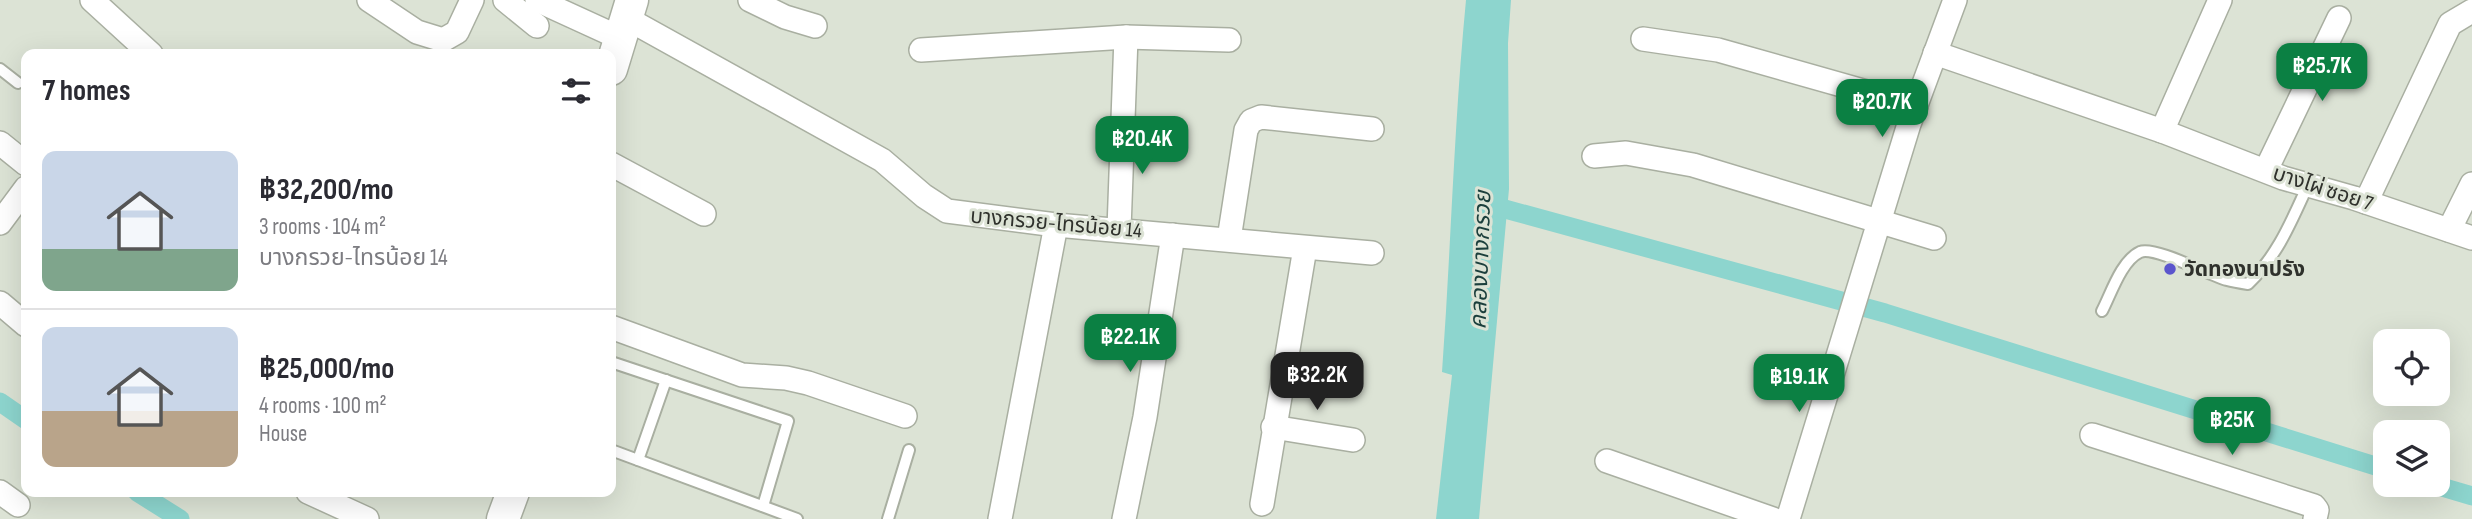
<!DOCTYPE html>
<html lang="en">
<head>
<meta charset="utf-8">
<style>
	:root { --surface:#fff; --page:#f7f7f7; --text:#2b2b33; --muted:#7c7c81; --line:#e1e1e2; --accent:#0b8043 }
	body { margin:0; font-family:"Sofia Sans Condensed","Noto Sans Thai",sans-serif; background:var(--page); color:var(--text); height:100vh; display:flex; flex-direction:column; font-size:26px; white-space:nowrap }
	* { box-sizing:border-box; margin:0 }
	p { font-size:23px; color:var(--muted) }
	.icon { flex:none; width:38px; height:38px; fill:none; stroke:currentColor; stroke-width:2; stroke-linecap:round; stroke-linejoin:round }
	.map { position:relative; flex:1; overflow:hidden }
	.side { position:absolute; left:21px; top:49px; width:595px; height:448px; display:flex; flex-direction:column; background:var(--surface); border-radius:14px; box-shadow:0 7px 28px #0002 }
	.side>* { flex:none }
	.buttons { position:absolute; left:2373px; top:329px; display:grid; gap:14px }
	.buttons a { display:grid; place-items:center; width:77px; height:77px; border-radius:14px; background:var(--surface); box-shadow:0 7px 28px #0002; font-size:35px }
	.price { position:absolute; translate:-50% -60px; padding:0 16px; border-radius:14px; background:var(--accent); color:#fff; font-size:23px; line-height:46px; filter:drop-shadow(0 2px 4px #0008) }
	.price::after { content:''; position:absolute; left:50%; top:42px; width:21px; height:16px; margin-left:-10px; background:inherit; clip-path:polygon(0 0,100% 0,50% 100%) }
	.price.on { background:#222; color:#fff }
	ul { padding:0; list-style:none }
	li { display:flex; align-items:center; gap:21px; height:175px; padding:0 21px }
	li+li { border-top:2px solid var(--line) }
	li span { display:grid; place-items:center; flex:none; width:196px; height:140px; border-radius:14px; color:#555 }
	li>.icon { margin-inline-start:auto }
	span .icon { width:84px; height:84px; fill:#fffc; stroke-width:1 }
	li b { font-size:30px }
	h2 { display:flex; justify-content:space-between; align-items:center; height:84px; padding:0 21px; font-size:30px }
	.map>svg:first-child { display:block }
	.water { fill:#8dd5ce }
	.lines { fill:none; stroke-linecap:round; stroke-linejoin:round }
	.canal { stroke:#8dd5ce; stroke-width:19 }
	.lane-casing { stroke:#a9afa1; stroke-width:14 }
	.street-casing { stroke:#a9afa1; stroke-width:26 }
	.secondary-casing { stroke:#a9afa1; stroke-width:35 }
	.lane { stroke:#fff; stroke-width:10 }
	.street { stroke:#fff; stroke-width:23 }
	.secondary { stroke:#fff; stroke-width:32 }
	.poi-dot { fill:#5b55cd; stroke:#dce3d5; stroke-width:2.5 }
	.labels { text-anchor:middle; stroke-width:6; stroke-linejoin:round; paint-order:stroke }
	.street-label { font-size:21px; fill:#2f312c; stroke:#dce3d5 }
	.poi-label { font-size:21px; font-weight:bold; fill:#2f312c; stroke:#dce3d5; text-anchor:start }
	.water-label { font-size:23px; font-style:italic; fill:#1b3f3c; stroke:#dce3d5 }
</style>
</head>
<body>
<div class="map">
<svg width="2472" height="519" viewBox="0 0 2472 519">
	<rect width="100%" height="100%" fill="#dce3d5"/>
	<!-- water -->
	<path class="water" d="M1466,0H1511L1508,43L1509,189L1479,519H1436L1452,375L1442,372C1451,248 1454,124 1466,0Z"/>
	<g class="lines">
		<!-- canal -->
		<g class="canal">
			<path d="M1483,203L1885,313L2385,469"/>
			<path d="M0,402L26,420"/>
			<path d="M2435,485L2472,496"/>
			<path d="M137,492L180,519"/>
		</g>
		<!-- lane casing -->
		<g class="lane-casing">
			<g id="lane">
				<path d="M0,69L18,83"/>
				<path d="M2102,311C2111,294 2121,261 2140,252C2155,246 2209,275 2227,280C2234,282 2241,283 2248,284C2278,255 2291,222 2308,185"/>
				<path d="M611,362L788,421L763,506"/>
				<path d="M611,450L797,519"/>
				<path d="M638,460L666,380"/>
				<path d="M888,519L909,450"/>
			</g>
		</g>
		<!-- street casing -->
		<g class="street-casing">
			<g id="street">
				<path d="M92,0L151,54"/>
				<path d="M369,0L417,32L443,40L457,32L472,0"/>
				<path d="M505,0L537,26"/>
				<path d="M537,0L620,38"/>
				<path d="M750,0L785,17L815,26"/>
				<path d="M2220,0L2162,131L2283,178L2354,198L2472,238"/>
				<path d="M626,18L882,160L924,196L947,211L1056,225L1372,253"/>
				<path d="M1643,39L1718,50L1916,106"/>
				<path d="M921,50L1126,37L1229,40"/>
				<path d="M1935,53L2162,131"/>
				<path d="M0,143L26,164"/>
				<path d="M1594,156L1626,153L1693,165L1934,238"/>
				<path d="M611,164L704,214"/>
				<path d="M2266,170L2339,18"/>
				<path d="M2366,202L2450,24L2472,11"/>
				<path d="M0,223L26,188"/>
				<path d="M1119,229L1126,37"/>
				<path d="M2449,230L2472,184"/>
				<path d="M1229,239L1246,130L1251,121L1261,117L1372,129"/>
				<path d="M0,303L26,325"/>
				<path d="M611,327L742,375L786,378L808,383L905,416"/>
				<path d="M1273,427L1353,440"/>
				<path d="M2092,435L2314,506L2317,510L2315,519"/>
				<path d="M1607,461L1773,519"/>
				<path d="M0,492L18,505"/>
				<path d="M308,492L367,519"/>
				<path d="M1262,504L1305,248"/>
				<path d="M1000,519L1056,225"/>
				<path d="M1124,519L1145,417L1173,235"/>
				<path d="M1788,519L1909,124L1955,0"/>
			</g>
		</g>
		<!-- secondary casing -->
		<g class="secondary-casing">
			<g id="secondary">
				<path d="M611,69L632,0"/>
				<path d="M503,519L513,492"/>
			</g>
		</g>
		<!-- lane -->
		<use href="#lane" class="lane"/>
		<!-- street -->
		<use href="#street" class="street"/>
		<!-- secondary -->
		<use href="#secondary" class="secondary"/>
	</g>
	<!-- markers -->
	<circle class="poi-dot" cx="2170" cy="269" r="7"/>
	<g class="labels">
		<!-- street labels -->
		<g class="street-label">
			<text transform="translate(2323 188) rotate(18)" y="7">บางไผ่ ซอย 7</text>
			<text transform="translate(1056 223) rotate(5)" y="7">บางกรวย-ไทรน้อย 14</text>
		</g>
		<!-- poi labels -->
		<g class="poi-label">
			<text x="2184" y="276">วัดทองนาปรัง</text>
		</g>
		<!-- water labels -->
		<g class="water-label">
			<text transform="translate(1480 260) rotate(-88)" y="8">คลองบางกรวย</text>
		</g>
	</g>
</svg>
<div class="buttons">
<a><svg class="icon" aria-label="locate" viewBox="0 0 24 24"><circle cx="12" cy="12" r="6"/><path d="M12 2v4M12 18v4M2 12h4M18 12h4"/></svg></a>
<a><svg class="icon" aria-label="layers" viewBox="0 0 24 24"><path d="M12 4l9 5-9 5-9-5zM3 14l9 5 9-5"/></svg></a>
</div>
<b class="price" style="left:2322px;top:103px">฿25.7K</b>
<b class="price" style="left:1882px;top:139px">฿20.7K</b>
<b class="price" style="left:1142px;top:176px">฿20.4K</b>
<b class="price" style="left:1130px;top:374px">฿22.1K</b>
<b class="price on" style="left:1317px;top:412px">฿32.2K</b>
<b class="price" style="left:1799px;top:414px">฿19.1K</b>
<b class="price" style="left:2232px;top:457px">฿25K</b>
<section class="side">
<h2>7 homes<svg class="icon" aria-label="filters" viewBox="0 0 24 24"><path d="M4 7h16M4 17h16"/><circle cx="9" cy="7" r="2"/><circle cx="15" cy="17" r="2"/></svg></h2>
<ul>
<li><span style="background:linear-gradient(#c9d6e8 70%,#7fa58c 0)"><svg class="icon" aria-label="home" viewBox="0 0 24 24"><path d="M3 11l9-7 9 7M6 9v11h12V9"/></svg></span><div><b>฿32,200/mo</b><p>3 rooms · 104 m²</p><p>บางกรวย-ไทรน้อย 14</p></div></li>
<li><span style="background:linear-gradient(#c9d6e8 60%,#b9a48a 0)"><svg class="icon" aria-label="home" viewBox="0 0 24 24"><path d="M3 11l9-7 9 7M6 9v11h12V9"/></svg></span><div><b>฿25,000/mo</b><p>4 rooms · 100 m²</p><p>House</p></div></li>
</ul>
</section>
</div>
</body>
</html>
